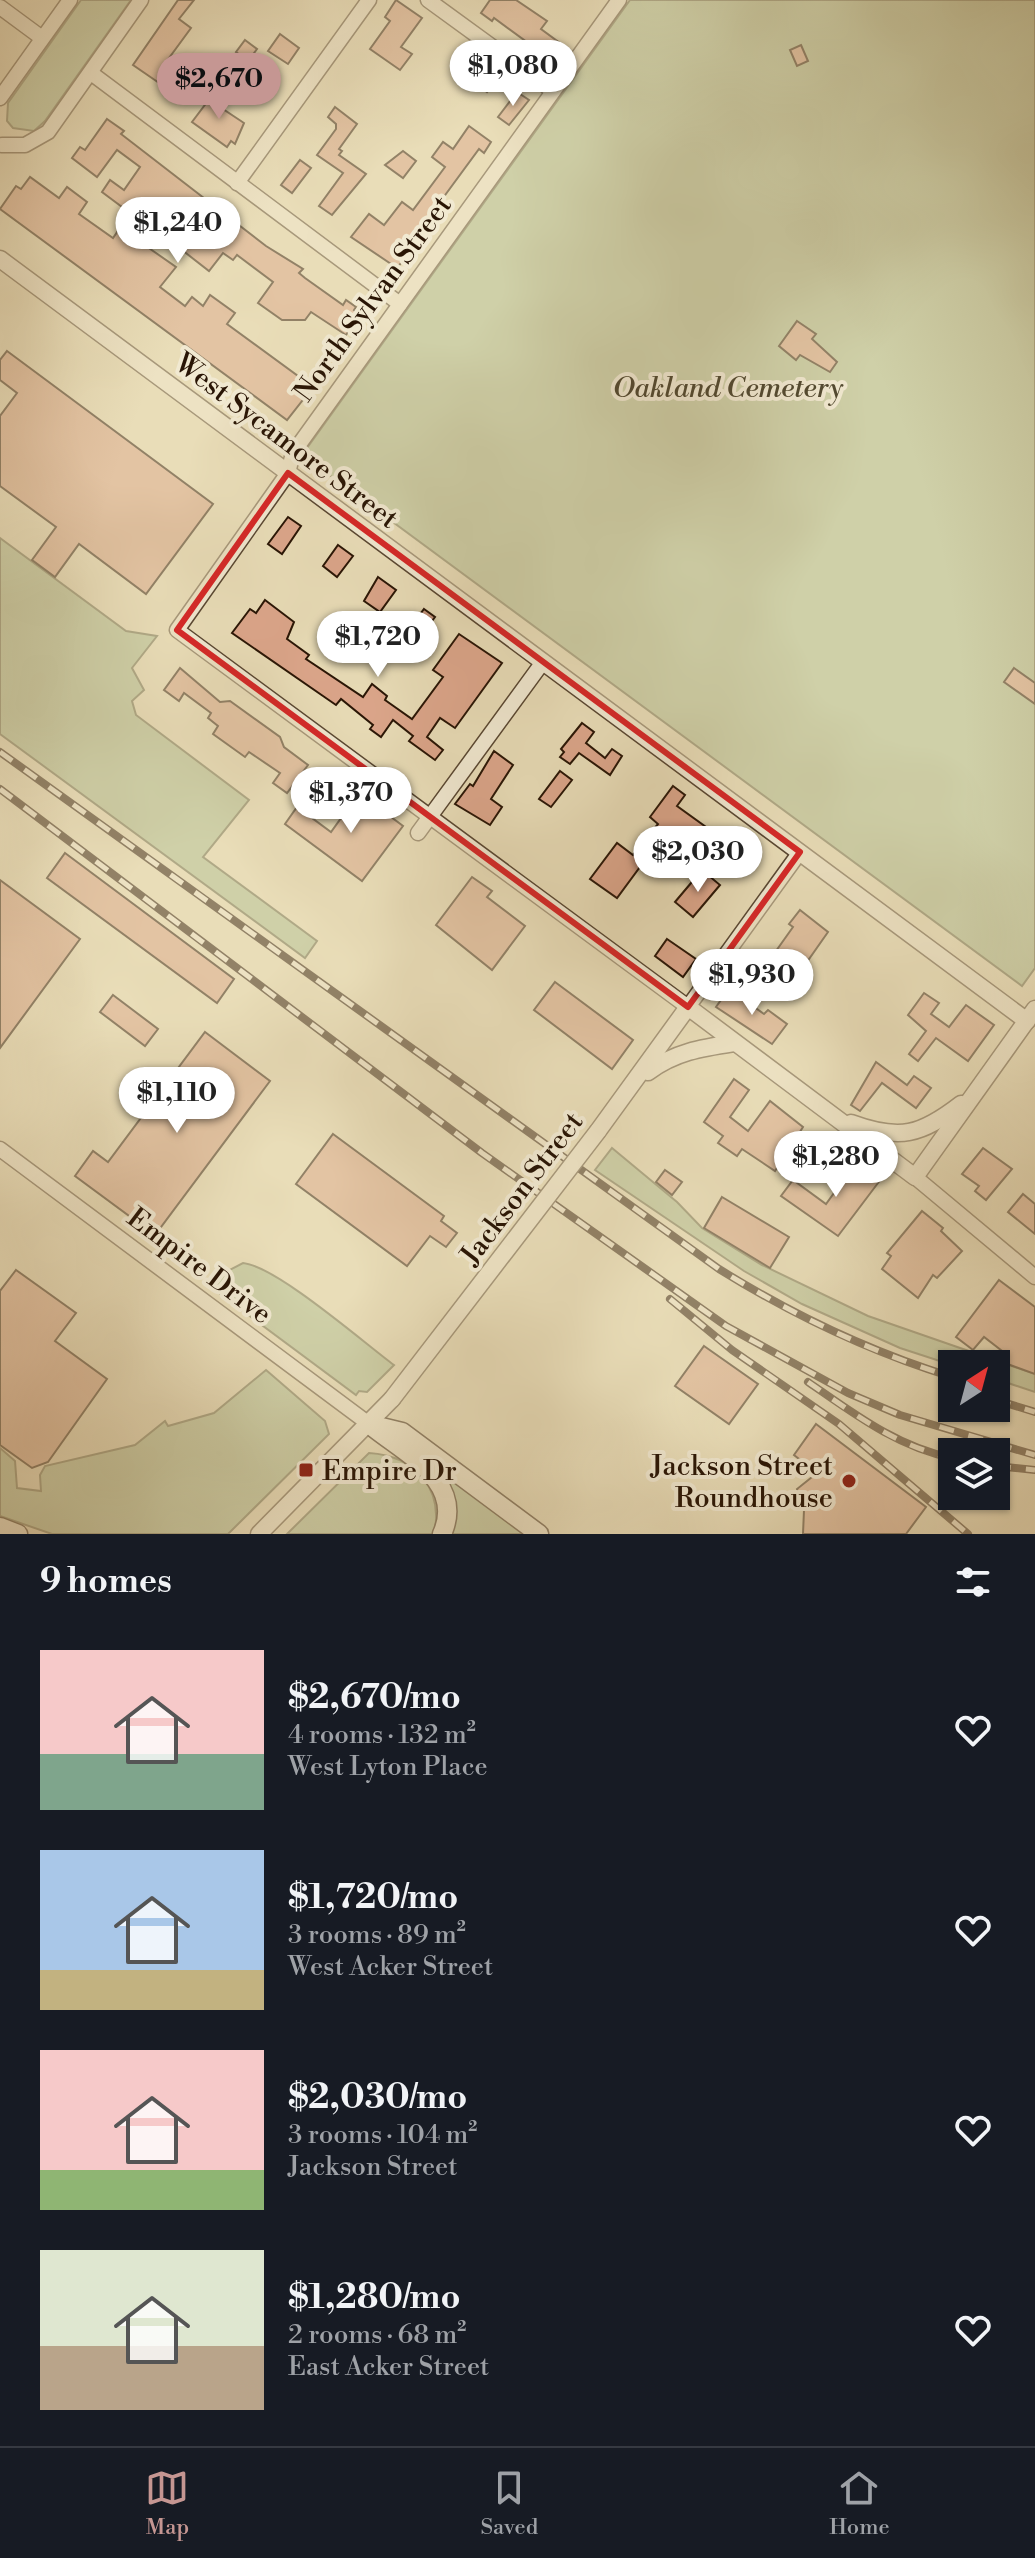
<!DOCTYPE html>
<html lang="en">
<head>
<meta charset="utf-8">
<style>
	:root { --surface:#171b24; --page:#20242c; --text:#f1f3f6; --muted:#9ea1a6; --line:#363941; --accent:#c59692 }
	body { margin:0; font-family:"Libre Bodoni",serif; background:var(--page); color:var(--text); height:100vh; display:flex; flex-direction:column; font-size:30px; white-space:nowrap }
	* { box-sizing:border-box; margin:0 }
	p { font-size:26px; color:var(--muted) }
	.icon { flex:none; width:44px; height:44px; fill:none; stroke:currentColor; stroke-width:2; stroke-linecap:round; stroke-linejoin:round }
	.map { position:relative; height:1534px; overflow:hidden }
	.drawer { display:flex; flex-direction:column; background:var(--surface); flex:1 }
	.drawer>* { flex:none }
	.needle { width:52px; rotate:36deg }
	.buttons { position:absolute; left:938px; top:1350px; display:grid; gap:16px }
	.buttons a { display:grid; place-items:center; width:72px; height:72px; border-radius:0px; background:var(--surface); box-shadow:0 2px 6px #0004; font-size:40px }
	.price { position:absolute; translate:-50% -68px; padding:0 18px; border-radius:28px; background:#fff; color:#222; font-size:26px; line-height:52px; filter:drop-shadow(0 2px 4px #0008) }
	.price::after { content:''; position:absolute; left:50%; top:48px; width:24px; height:18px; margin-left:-12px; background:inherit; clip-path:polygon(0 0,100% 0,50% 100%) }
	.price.active { background:var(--accent); color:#111 }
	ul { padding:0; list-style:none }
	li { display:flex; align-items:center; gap:24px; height:200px; padding:0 40px }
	li span { display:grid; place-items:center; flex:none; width:224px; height:160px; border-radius:0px; color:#555 }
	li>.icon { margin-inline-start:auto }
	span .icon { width:96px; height:96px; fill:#fffc; stroke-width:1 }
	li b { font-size:34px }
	h2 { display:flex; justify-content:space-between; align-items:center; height:96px; padding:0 40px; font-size:34px }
	.menu { display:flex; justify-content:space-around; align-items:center; height:112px; border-top:2px solid var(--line); background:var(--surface); font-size:22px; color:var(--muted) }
	.menu a { display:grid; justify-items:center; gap:4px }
	.menu .active { color:var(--accent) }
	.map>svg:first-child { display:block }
	.green { fill:#b0c294; stroke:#6c6c4c; stroke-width:2 }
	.building { fill:#dca68b; stroke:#291505; stroke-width:2 }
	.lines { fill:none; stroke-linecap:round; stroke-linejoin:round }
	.minor-casing { stroke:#594732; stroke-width:17 }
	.tertiary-casing { stroke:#594732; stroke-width:19 }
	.secondary-casing { stroke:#291505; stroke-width:21 }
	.minor { stroke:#f1e9d1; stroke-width:14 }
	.tertiary { stroke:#f1e9d1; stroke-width:16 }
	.secondary { stroke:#f1e9d1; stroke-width:18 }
	.rail-casing { stroke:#291505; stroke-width:8 }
	.rail { stroke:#f1e9d1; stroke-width:5; stroke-dasharray:15; stroke-linecap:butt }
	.tertiary-bridge-casing { stroke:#594732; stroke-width:19; stroke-linecap:butt }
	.tertiary-bridge { stroke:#f1e9d1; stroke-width:16 }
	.marked { fill:none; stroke:#d62828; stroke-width:6; stroke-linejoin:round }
	.poi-dot { fill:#8f2418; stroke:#f1e9d1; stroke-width:3 }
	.labels { text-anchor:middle; stroke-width:8; stroke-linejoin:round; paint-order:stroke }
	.street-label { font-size:28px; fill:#291505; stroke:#f1e9d1 }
	.park-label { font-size:28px; font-style:italic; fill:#524930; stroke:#f1e9d1 }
	.poi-label { font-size:28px; fill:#291505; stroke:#f1e9d1; text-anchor:end }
</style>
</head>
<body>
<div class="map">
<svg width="1035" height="1534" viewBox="0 0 1035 1534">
	<rect width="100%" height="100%" fill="#e9ddb8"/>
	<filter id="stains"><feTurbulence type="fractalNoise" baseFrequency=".0025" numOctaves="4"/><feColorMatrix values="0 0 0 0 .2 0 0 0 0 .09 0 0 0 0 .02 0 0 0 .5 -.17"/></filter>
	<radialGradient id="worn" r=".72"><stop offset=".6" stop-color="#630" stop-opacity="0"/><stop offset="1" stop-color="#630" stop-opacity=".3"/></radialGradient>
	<!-- green -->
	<g class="green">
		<path d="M81,0H131L45,121L34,131L13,128L7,121L8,103Z"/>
		<path d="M630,0H1035V968L1022,986L302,455Z"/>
		<path d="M0,538L126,631L157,636L132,668L144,690L132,701L136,715L249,800L203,857L317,941L305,958L0,734Z"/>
		<path d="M612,1148L677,1202L702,1228L762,1265L868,1316L1035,1374V1392L996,1379V1364L952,1365L900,1348L802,1304L744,1271L595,1170Z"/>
		<path d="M243,1263C276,1266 363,1342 394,1365L367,1392L359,1391L356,1395L220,1294L217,1284L222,1274Z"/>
		<path d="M266,1370L325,1421L329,1434L228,1534H52L0,1516V1448L15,1461L17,1488L41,1491L40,1475L45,1466L135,1445L165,1421L168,1426L214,1413Z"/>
		<path d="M369,1453C416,1456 444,1489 434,1534H287Z"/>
		<path d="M445,1473L526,1534H452L455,1504L443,1476Z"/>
	</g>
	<!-- building -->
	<g class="building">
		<path d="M178,0H194L179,19L191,28L161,69L170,75L162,85L133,65Z"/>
		<path d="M396,0L422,18L401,47L412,54L400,70L370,49L390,21L385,17Z"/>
		<path d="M490,0H516L547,21L541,29L564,46L553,61L494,18L492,21L481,13Z"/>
		<path d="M280,34L299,48L288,64L268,51Z"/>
		<path d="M245,40L257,49L248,61L236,52Z"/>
		<path d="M801,45L808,61L797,66L790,50Z"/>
		<path d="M488,71L498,78L487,92L478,85Z"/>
		<path d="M258,75L271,84L263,96L250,87Z"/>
		<path d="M517,92L529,100L509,125L498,117Z"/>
		<path d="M214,93L228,103L223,109L244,123L235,144L231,141L227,147L192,122Z"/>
		<path d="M335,107L357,124L339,149L342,151L339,155L366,174L332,215L319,206L343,173L317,155L336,129V124L328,117Z"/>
		<path d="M107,119L124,131L121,134L266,246L303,269L299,273L305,278L343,305L346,300L356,307L354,310L360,315L346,335L311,312L305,320H282L258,303L273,282L237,255L233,260L223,253L209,271L182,250L196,230L170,212L146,246L176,267L160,287L185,306L192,297L203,306L210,295L235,313L227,324L313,387L287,420L0,209L16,186L21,189L30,177L59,198L67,187L87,202L79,214L113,238L130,213L102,192L110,180L124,190L140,167L117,150L97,177L72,158L80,147L85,150Z"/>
		<path d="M469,126L491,142L484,153L479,149L429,217L435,222L397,268L351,237L369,214L384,225L402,202L413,210L445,167L432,157L443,142L453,149Z"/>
		<path d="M403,151L416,161L403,178L385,165Z"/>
		<path d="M300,160L311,168L292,193L281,185Z"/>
		<path d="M797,321L816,334L812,339L837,362L830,372L800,355L796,360L779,346Z"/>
		<path d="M7,351L213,504L146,594L79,544L55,577L32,560L56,527L0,486V416L17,393L0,380V360Z"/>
		<path d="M288,517L301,526L282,554L268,544Z"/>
		<path d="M338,545L353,556L337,577L323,566Z"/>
		<path d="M378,577L396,590L380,612L364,601Z"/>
		<path d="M265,600L294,622L287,639L309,655L306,659L363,697L372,684L387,696L385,700L412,719L443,677L433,670L459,634L502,663L455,728L440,718L427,737L443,750L435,760L409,741L413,736L393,720L381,737L370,729L373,725L341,699L336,705L232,633L250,609L256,613Z"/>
		<path d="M424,609L435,617L420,637L409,629Z"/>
		<path d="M180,668L220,702L230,701L280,737L284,747L308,765L287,793L273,783L280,773L249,752L245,757L213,734L218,726L208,718L211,713L184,693L179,701L164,690Z"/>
		<path d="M1014,668L1035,683V704L1004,682Z"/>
		<path d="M582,723L594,732L586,743L605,758L612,749L622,756L610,775L579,753L570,764L560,757L564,752L561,749Z"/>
		<path d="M494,751L513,765L491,799L502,807L490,825L455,804L470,784L473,786Z"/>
		<path d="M560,771L572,780L551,807L539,799Z"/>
		<path d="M673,786L685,795L677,806L706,827L686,854L667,840L655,856L651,852L617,898L590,879L617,843L633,855L658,824L650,817Z"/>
		<path d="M359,793L403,826L362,881L285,824L297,807L331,832Z"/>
		<path d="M65,853L234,979L217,1003L47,878Z"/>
		<path d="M702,870L720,885L693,917L675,902Z"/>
		<path d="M472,877L492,891L487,897L525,926L492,970L436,925Z"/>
		<path d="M0,880L80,939L0,1048Z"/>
		<path d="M800,910L828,932L802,969L776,951L793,927L789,924Z"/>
		<path d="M667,939L696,959L683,977L655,956Z"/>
		<path d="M555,982L633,1040L612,1069L534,1010Z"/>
		<path d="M729,989L764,1014L768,1010L787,1024L772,1044L716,1007Z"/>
		<path d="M924,993L939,1003L931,1014L949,1027L966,1005L994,1025L968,1061L936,1038L918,1061L909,1054L926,1031L908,1015Z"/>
		<path d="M113,995L158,1029L145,1046L100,1012Z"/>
		<path d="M205,1032L270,1081L155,1235L75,1176L93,1151L108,1162Z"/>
		<path d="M876,1062L907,1085L914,1076L931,1088L916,1108L882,1083L860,1111L851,1105Z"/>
		<path d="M734,1079L749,1090L730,1117L748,1131L770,1101L803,1127L775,1171L742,1149L737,1156L718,1143L723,1136L704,1122Z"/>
		<path d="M333,1134L444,1216L441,1221L457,1233L446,1247L430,1236L407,1266L296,1184Z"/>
		<path d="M983,1148L1012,1169L986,1200L975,1191L979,1186L962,1174Z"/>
		<path d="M857,1161L881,1179L838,1236L781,1196L793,1180L826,1204Z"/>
		<path d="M665,1170L682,1182L672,1195L656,1182Z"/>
		<path d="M1023,1194L1035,1204V1234L1008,1212Z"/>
		<path d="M722,1197L789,1237L770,1268L704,1228Z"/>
		<path d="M922,1211L943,1228L941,1231L962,1251L937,1278L933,1275L918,1298L882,1269L891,1256L887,1253Z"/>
		<path d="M16,1270L76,1313L55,1341L107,1379L48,1462L32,1468L0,1445V1291Z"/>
		<path d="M999,1280L1035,1307V1374L1002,1362L1006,1354L984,1337L973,1350L956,1337Z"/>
		<path d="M704,1346L758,1384L729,1424L675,1386Z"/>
		<path d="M816,1424L926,1507L906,1534H803L804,1510L797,1489L817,1473L794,1455Z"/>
	</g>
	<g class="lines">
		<!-- minor casing -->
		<g class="minor-casing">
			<g id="minor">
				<path d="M428,0L553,91"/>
				<path d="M619,0L293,453L288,473L177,630L688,1007L800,852"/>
				<path d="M0,7L42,38"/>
				<path d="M91,73L400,304"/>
				<path d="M0,98L70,0"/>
				<path d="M2,145H25L48,132L141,0"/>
				<path d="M237,183L369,0"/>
				<path d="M418,833L543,662"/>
				<path d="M0,1149L369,1424"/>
				<path d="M915,1177L1035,1277"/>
			</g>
		</g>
		<!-- tertiary casing -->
		<g class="tertiary-casing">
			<g id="tertiary">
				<path d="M0,259L1027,1021"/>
				<path d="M648,1072C675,1052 701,1048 734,1043"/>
				<path d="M851,1123C900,1141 921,1135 961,1104"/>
				<path d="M598,1131L688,1007L915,1177L1035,1009"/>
				<path d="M259,1534L392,1399"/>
			</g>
		</g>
		<!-- secondary casing -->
		<g class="secondary-casing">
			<g id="secondary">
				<path d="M369,1424L402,1432L539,1534"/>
				<path d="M374,1428C408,1455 465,1483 442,1534"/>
				<path d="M0,1527L18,1534"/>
			</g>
		</g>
		<!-- minor -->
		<use href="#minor" class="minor"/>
		<!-- tertiary -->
		<use href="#tertiary" class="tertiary"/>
		<!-- secondary -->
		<use href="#secondary" class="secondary"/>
		<!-- rail casing -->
		<g class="rail-casing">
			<g id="rail">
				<path d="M0,752L719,1269C793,1315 868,1351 952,1377"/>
				<path d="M0,789L482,1153L726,1326L848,1393L900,1415L1035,1455"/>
				<path d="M670,1299L732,1350L839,1424L968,1534"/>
				<path d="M808,1382C853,1413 897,1447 952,1458"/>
				<path d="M996,1400L1035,1412"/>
				<path d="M996,1466L1035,1470"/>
			</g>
		</g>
		<!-- rail -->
		<use href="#rail" class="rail"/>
		<!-- tertiary-bridge casing -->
		<g class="tertiary-bridge-casing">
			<path id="tertiary-bridge" d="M392,1399L598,1131"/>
		</g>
		<!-- tertiary-bridge -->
		<use href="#tertiary-bridge" class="tertiary-bridge"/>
	</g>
	<!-- marked area -->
	<path d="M0 0H1035V1534H0ZM288,473L800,852L688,1007L177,630Z" fill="#e9ddb8" fill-opacity=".55" fill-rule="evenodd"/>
	<path class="marked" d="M288,473L800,852L688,1007L177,630Z"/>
	<!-- markers -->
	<g class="poi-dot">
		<rect x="298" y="1462" width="16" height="16" rx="4"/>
		<circle cx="849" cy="1481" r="8"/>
	</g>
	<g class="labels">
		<!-- street labels -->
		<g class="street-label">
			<text transform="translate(372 298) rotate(-54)" y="10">North Sylvan Street</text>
			<text transform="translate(287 440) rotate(37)" y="10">West Sycamore Street</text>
			<text transform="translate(521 1188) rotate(-53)" y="10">Jackson Street</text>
			<text transform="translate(200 1265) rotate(37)" y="10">Empire Drive</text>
		</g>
		<!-- park labels -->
		<g class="park-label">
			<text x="728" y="397">Oakland Cemetery</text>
		</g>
		<!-- poi labels -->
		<g class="poi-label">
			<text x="833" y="1475">Jackson Street<tspan x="833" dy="32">Roundhouse</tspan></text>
			<text x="322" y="1480" text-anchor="start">Empire Dr</text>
		</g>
	</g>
	<rect width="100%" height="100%" filter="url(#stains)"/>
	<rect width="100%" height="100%" fill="url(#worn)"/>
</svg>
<div class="buttons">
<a><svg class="needle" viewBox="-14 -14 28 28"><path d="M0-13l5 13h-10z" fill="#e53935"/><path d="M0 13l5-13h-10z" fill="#9ea1a6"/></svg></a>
<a><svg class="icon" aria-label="layers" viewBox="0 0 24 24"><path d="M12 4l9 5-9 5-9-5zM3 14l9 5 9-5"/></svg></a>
</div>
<b class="price" style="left:513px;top:108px">$1,080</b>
<b class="price active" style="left:219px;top:121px">$2,670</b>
<b class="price" style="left:178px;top:265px">$1,240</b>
<b class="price" style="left:378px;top:679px">$1,720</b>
<b class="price" style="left:351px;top:835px">$1,370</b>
<b class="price" style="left:698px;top:894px">$2,030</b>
<b class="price" style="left:752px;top:1017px">$1,930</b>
<b class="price" style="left:177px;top:1135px">$1,110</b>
<b class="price" style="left:836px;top:1199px">$1,280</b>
</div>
<section class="drawer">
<h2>9 homes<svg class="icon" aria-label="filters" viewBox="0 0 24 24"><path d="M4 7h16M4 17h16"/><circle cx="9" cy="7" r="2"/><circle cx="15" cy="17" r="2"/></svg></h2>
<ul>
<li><span style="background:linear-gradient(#f6c9c9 65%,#7fa58c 0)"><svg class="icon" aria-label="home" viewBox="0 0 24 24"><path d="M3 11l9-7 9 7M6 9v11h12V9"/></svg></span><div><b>$2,670/mo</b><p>4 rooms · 132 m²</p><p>West Lyton Place</p></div><svg class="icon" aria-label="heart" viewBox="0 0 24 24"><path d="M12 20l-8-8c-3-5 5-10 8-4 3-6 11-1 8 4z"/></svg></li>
<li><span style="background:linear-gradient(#a9c7e8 75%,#c2b280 0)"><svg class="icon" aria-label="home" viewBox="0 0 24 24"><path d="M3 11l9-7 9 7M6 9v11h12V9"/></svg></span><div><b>$1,720/mo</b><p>3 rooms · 89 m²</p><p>West Acker Street</p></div><svg class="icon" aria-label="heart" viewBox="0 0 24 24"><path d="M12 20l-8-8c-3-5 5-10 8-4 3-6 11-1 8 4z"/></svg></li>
<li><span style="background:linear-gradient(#f6c9c9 75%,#8fb573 0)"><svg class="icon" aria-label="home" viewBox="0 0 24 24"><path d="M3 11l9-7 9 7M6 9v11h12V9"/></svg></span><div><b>$2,030/mo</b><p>3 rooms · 104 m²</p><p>Jackson Street</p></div><svg class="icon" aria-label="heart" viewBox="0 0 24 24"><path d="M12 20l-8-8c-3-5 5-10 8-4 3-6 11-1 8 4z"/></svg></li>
<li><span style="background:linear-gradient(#dfe7d0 60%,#b9a48a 0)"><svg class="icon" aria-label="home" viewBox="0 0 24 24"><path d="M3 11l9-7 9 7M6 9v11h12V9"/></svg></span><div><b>$1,280/mo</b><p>2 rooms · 68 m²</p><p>East Acker Street</p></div><svg class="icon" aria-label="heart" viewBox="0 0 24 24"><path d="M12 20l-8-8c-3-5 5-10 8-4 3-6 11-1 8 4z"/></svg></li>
</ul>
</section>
<nav class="menu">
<a class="active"><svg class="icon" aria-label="map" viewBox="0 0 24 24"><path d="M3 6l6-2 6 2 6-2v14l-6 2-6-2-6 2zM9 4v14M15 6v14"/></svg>Map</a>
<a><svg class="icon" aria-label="saved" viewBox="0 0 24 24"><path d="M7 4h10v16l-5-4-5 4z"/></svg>Saved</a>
<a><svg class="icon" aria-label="home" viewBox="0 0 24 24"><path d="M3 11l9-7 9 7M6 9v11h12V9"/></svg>Home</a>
</nav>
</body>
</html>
